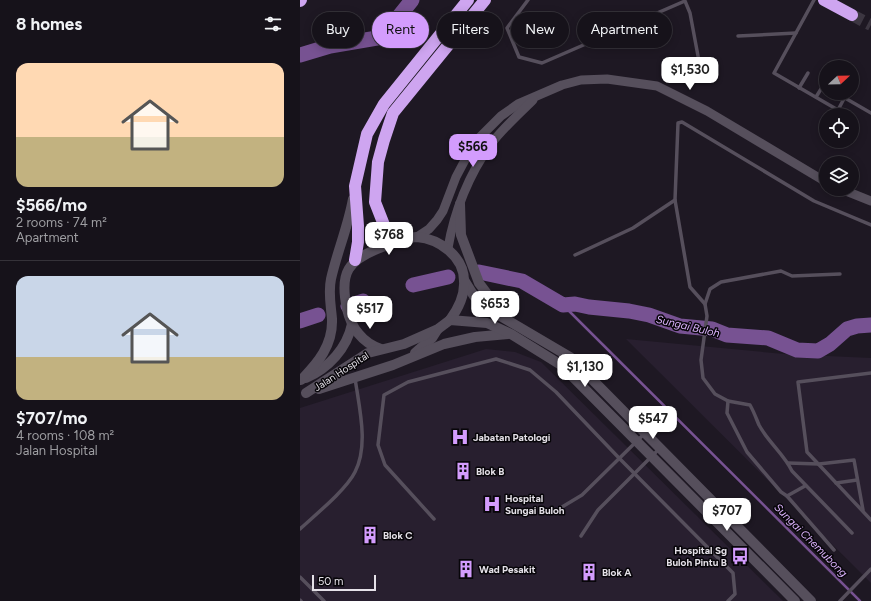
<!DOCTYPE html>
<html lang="en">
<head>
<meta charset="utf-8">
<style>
	:root { --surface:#16121a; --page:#232027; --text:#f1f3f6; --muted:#9e9ea2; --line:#353239; --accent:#d39cfd }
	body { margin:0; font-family:Figtree,sans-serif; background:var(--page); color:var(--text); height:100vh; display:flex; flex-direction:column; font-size:15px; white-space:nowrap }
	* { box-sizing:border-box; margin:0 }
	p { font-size:13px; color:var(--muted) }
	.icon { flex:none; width:22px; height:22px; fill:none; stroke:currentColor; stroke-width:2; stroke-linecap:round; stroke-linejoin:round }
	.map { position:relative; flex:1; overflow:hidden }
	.sheet { display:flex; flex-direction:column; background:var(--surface); width:300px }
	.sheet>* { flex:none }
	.guide { position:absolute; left:12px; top:12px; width:380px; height:36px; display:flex; gap:8px }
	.needle { width:26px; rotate:68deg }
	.controls { position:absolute; left:519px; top:60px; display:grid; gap:8px }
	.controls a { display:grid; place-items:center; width:40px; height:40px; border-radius:50%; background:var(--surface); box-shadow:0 2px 10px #0003,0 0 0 1px var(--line); font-size:20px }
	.scale { position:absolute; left:12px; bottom:10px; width:64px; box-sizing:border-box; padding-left:4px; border:2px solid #e5e1e8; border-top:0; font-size:11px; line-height:14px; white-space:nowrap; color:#e5e1e8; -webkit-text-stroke:3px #070509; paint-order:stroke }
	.price { position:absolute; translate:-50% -34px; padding:0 9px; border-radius:8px; background:#fff; color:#222; font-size:13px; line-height:26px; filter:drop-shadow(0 1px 2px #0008) }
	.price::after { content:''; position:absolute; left:50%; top:24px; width:12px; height:9px; margin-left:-6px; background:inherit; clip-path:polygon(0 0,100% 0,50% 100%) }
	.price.selected { background:var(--accent); color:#111 }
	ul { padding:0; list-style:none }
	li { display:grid; align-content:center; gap:8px; height:212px; padding:0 16px }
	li+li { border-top:1px solid var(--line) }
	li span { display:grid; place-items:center; height:124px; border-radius:12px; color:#555 }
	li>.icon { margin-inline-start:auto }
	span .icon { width:72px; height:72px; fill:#fffc; stroke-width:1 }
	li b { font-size:17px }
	h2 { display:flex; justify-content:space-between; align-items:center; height:48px; padding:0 16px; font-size:17px }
	.tag { padding:0 14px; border-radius:18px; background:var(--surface); box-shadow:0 2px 10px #0003,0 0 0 1px var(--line); font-size:14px; line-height:36px }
	.tag.selected { background:var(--accent); color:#111 }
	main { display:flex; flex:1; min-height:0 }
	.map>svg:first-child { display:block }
	.built { fill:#281f2f }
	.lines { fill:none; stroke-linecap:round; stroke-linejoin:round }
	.stream { stroke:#775292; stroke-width:2.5 }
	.river { stroke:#775292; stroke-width:15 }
	.motorway-tunnel { stroke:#3c3641; stroke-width:12; stroke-dasharray:12 6; stroke-linecap:butt }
	.service { stroke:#564f5c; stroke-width:3.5 }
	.tertiary { stroke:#564f5c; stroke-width:9 }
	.secondary { stroke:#564f5c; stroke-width:10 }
	.motorway { stroke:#cea5f0; stroke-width:12 }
	.labels { text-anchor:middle; stroke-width:3; stroke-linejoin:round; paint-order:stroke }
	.street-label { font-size:10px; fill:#e5e1e8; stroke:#070509 }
	.poi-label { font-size:10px; font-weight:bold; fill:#e5e1e8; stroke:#070509; text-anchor:start }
	.water-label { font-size:11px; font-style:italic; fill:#d9b1fa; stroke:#070509 }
</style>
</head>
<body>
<main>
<section class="sheet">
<h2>8 homes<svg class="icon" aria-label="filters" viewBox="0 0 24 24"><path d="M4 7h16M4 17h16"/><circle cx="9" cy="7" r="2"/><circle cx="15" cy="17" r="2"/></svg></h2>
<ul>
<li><span style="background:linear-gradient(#ffd9b3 60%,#c2b280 0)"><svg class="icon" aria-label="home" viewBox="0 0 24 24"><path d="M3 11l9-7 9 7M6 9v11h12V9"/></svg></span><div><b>$566/mo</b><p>2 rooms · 74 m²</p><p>Apartment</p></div></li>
<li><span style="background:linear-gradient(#c9d6e8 65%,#c2b280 0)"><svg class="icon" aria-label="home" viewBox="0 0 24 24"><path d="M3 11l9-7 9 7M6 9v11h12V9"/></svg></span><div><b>$707/mo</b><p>4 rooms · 108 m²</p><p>Jalan Hospital</p></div></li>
</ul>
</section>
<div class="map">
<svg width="571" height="601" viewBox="0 0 571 601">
	<rect width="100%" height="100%" fill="#1e1823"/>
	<!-- built -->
	<g class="built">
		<path d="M326,339L484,354L571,358V583Z"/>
		<path d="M186,349L215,352L241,362L483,601H0V408Z"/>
	</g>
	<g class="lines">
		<!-- stream -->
		<path class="stream" d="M263,305L560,601"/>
		<!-- river -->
		<g class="river">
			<path d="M0,55L30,46L77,38L88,30L112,0"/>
			<path d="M179,272L222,281L263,305L275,304L289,307L329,311L349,315L380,326L412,329L427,335L468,338L497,350L518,351L530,344L547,329L557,326L571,325"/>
			<path d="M113,285L148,277"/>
			<path d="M48,306L63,301"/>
			<path d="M0,321L18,315"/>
		</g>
		<!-- motorway-tunnel -->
		<path class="motorway-tunnel" d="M552,15L571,25"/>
		<!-- service -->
		<g class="service">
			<path d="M228,0L207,28L219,57L242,63L385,1L390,13L401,72"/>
			<path d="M514,0L474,73L538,110L547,93"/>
			<path d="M438,36L496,33"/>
			<path d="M552,80L554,81L552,84"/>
			<path d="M499,88L508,73"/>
			<path d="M516,97L526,81"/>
			<path d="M545,98L571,113"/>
			<path d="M275,255L333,228L375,200"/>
			<path d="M405,304L410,289L421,282L481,271L492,276L540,274"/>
			<path d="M571,373L498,382L507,452L571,520"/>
			<path d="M428,401L427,413L447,452L481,492L487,496L505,486"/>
			<path d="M488,463L519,464L554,460L563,510"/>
			<path d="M536,483L557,480"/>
			<path d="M487,496L534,550"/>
			<path d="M257,510L282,495L344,434"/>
			<path d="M134,519L85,465L78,445L84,395L108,382L196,359L230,370L256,392L319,458L433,573L435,594L428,601"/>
			<path d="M0,529C15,515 46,490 55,472C69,445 59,407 55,378"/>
			<path d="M552,533L492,471C484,454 468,442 459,425C456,418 454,412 450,405L428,401L415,394L403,378L401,360L407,316L405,304L390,287L375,200L378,123L382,122L514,201L571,225"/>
			<path d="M281,536L298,510L359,449"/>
			<path d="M0,577L24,601"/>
			<path d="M0,600L1,601"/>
			<path d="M540,601L571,569"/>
		</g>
		<!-- tertiary -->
		<g class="tertiary">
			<path d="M541,189L571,201"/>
			<path d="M117,237L129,229L137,220L143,211L156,177L174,143L201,116L218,104L262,85L281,80L307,79L357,86L407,111L526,182"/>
			<path d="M148,248C154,212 169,174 191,144C203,128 219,114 233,100"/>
		</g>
		<!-- secondary -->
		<g class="secondary">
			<path d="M160,204L161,235L179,283L194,303L206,314"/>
			<path d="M164,280L174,296L185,307L270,357L511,601"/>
			<path d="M81,349C62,343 51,327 47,309C39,272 48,260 82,247C93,243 105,237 117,237C139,239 164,256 164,281C165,295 158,309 150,320"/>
			<path d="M115,353L132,338L137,330"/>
			<path d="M6,378C29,368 47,348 52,324"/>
			<path d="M1,380C18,363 33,345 32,319C31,306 28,293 31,279C37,252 48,227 53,199"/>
			<path d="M19,389L93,365L144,344L175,337L208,334"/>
			<path d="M6,393L68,353L104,344L138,329L150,320L187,323L211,334L261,365L495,601"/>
		</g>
		<!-- motorway -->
		<g class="motorway">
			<path d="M524,0L552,15"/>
			<path d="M0,1L1,0"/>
			<path d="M104,239L92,234L84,225L75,202L78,162L84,140L93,113L185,0"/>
			<path d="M55,260L58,242V226L55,186L67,134L84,104L168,0"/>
		</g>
	</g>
	<!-- icons -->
	<defs>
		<g id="hospital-bare" transform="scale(1.38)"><path d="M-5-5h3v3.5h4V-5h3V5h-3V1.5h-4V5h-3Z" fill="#d39cfd" stroke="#070509" stroke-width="2.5" paint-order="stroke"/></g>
		<g id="building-bare" transform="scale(1.38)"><path d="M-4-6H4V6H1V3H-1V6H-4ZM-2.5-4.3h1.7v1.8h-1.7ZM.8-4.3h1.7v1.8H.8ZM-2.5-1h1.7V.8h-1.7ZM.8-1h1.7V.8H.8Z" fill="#d39cfd" stroke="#070509" stroke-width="2.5" paint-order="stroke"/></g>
		<g id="bus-bare" transform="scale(1.38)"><path d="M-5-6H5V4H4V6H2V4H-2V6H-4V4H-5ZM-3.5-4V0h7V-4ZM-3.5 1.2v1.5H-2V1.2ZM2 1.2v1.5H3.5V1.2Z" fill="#d39cfd" stroke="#070509" stroke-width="2.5" paint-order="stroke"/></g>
	</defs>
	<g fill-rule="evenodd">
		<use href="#hospital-bare" x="160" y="437"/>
		<use href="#building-bare" x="163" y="471"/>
		<use href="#hospital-bare" x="192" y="504"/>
		<use href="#building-bare" x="70" y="535"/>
		<use href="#bus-bare" x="440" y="556"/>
		<use href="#building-bare" x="166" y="569"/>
		<use href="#building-bare" x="289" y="572"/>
	</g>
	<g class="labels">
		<!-- street labels -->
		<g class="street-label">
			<text transform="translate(41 371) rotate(-33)" y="4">Jalan Hospital</text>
		</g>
		<!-- poi labels -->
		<g class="poi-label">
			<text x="173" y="441">Jabatan Patologi</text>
			<text x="176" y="475">Blok B</text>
			<text x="205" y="502">Hospital<tspan x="205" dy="12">Sungai Buloh</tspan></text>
			<text x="83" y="539">Blok C</text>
			<text x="427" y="554" text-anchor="end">Hospital Sg<tspan x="427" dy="12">Buloh Pintu B</tspan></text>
			<text x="179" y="573">Wad Pesakit</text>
			<text x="302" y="576">Blok A</text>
		</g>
		<!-- water labels -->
		<g class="water-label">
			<text transform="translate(388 326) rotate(13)" y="4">Sungai Buloh</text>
			<text transform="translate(511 540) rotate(45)" y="4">Sungai Chemubong</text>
		</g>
	</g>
</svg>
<div class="controls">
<a><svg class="needle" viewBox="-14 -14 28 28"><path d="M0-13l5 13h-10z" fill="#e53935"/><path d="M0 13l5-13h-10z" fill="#9e9ea2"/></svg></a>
<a><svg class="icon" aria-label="locate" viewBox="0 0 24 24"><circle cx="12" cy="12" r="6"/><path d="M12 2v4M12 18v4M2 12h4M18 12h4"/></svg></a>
<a><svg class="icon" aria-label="layers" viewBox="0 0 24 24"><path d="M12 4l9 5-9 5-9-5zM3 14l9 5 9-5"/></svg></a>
</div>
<div class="scale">50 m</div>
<b class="price" style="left:390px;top:91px">$1,530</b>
<b class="price selected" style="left:173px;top:168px">$566</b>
<b class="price" style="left:89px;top:256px">$768</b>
<b class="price" style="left:195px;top:325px">$653</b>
<b class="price" style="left:70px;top:330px">$517</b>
<b class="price" style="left:285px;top:388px">$1,130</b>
<b class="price" style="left:353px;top:440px">$547</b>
<b class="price" style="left:427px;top:532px">$707</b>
<div class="guide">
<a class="tag">Buy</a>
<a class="tag selected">Rent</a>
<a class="tag">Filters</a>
<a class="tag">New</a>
<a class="tag">Apartment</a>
</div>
</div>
</main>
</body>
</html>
